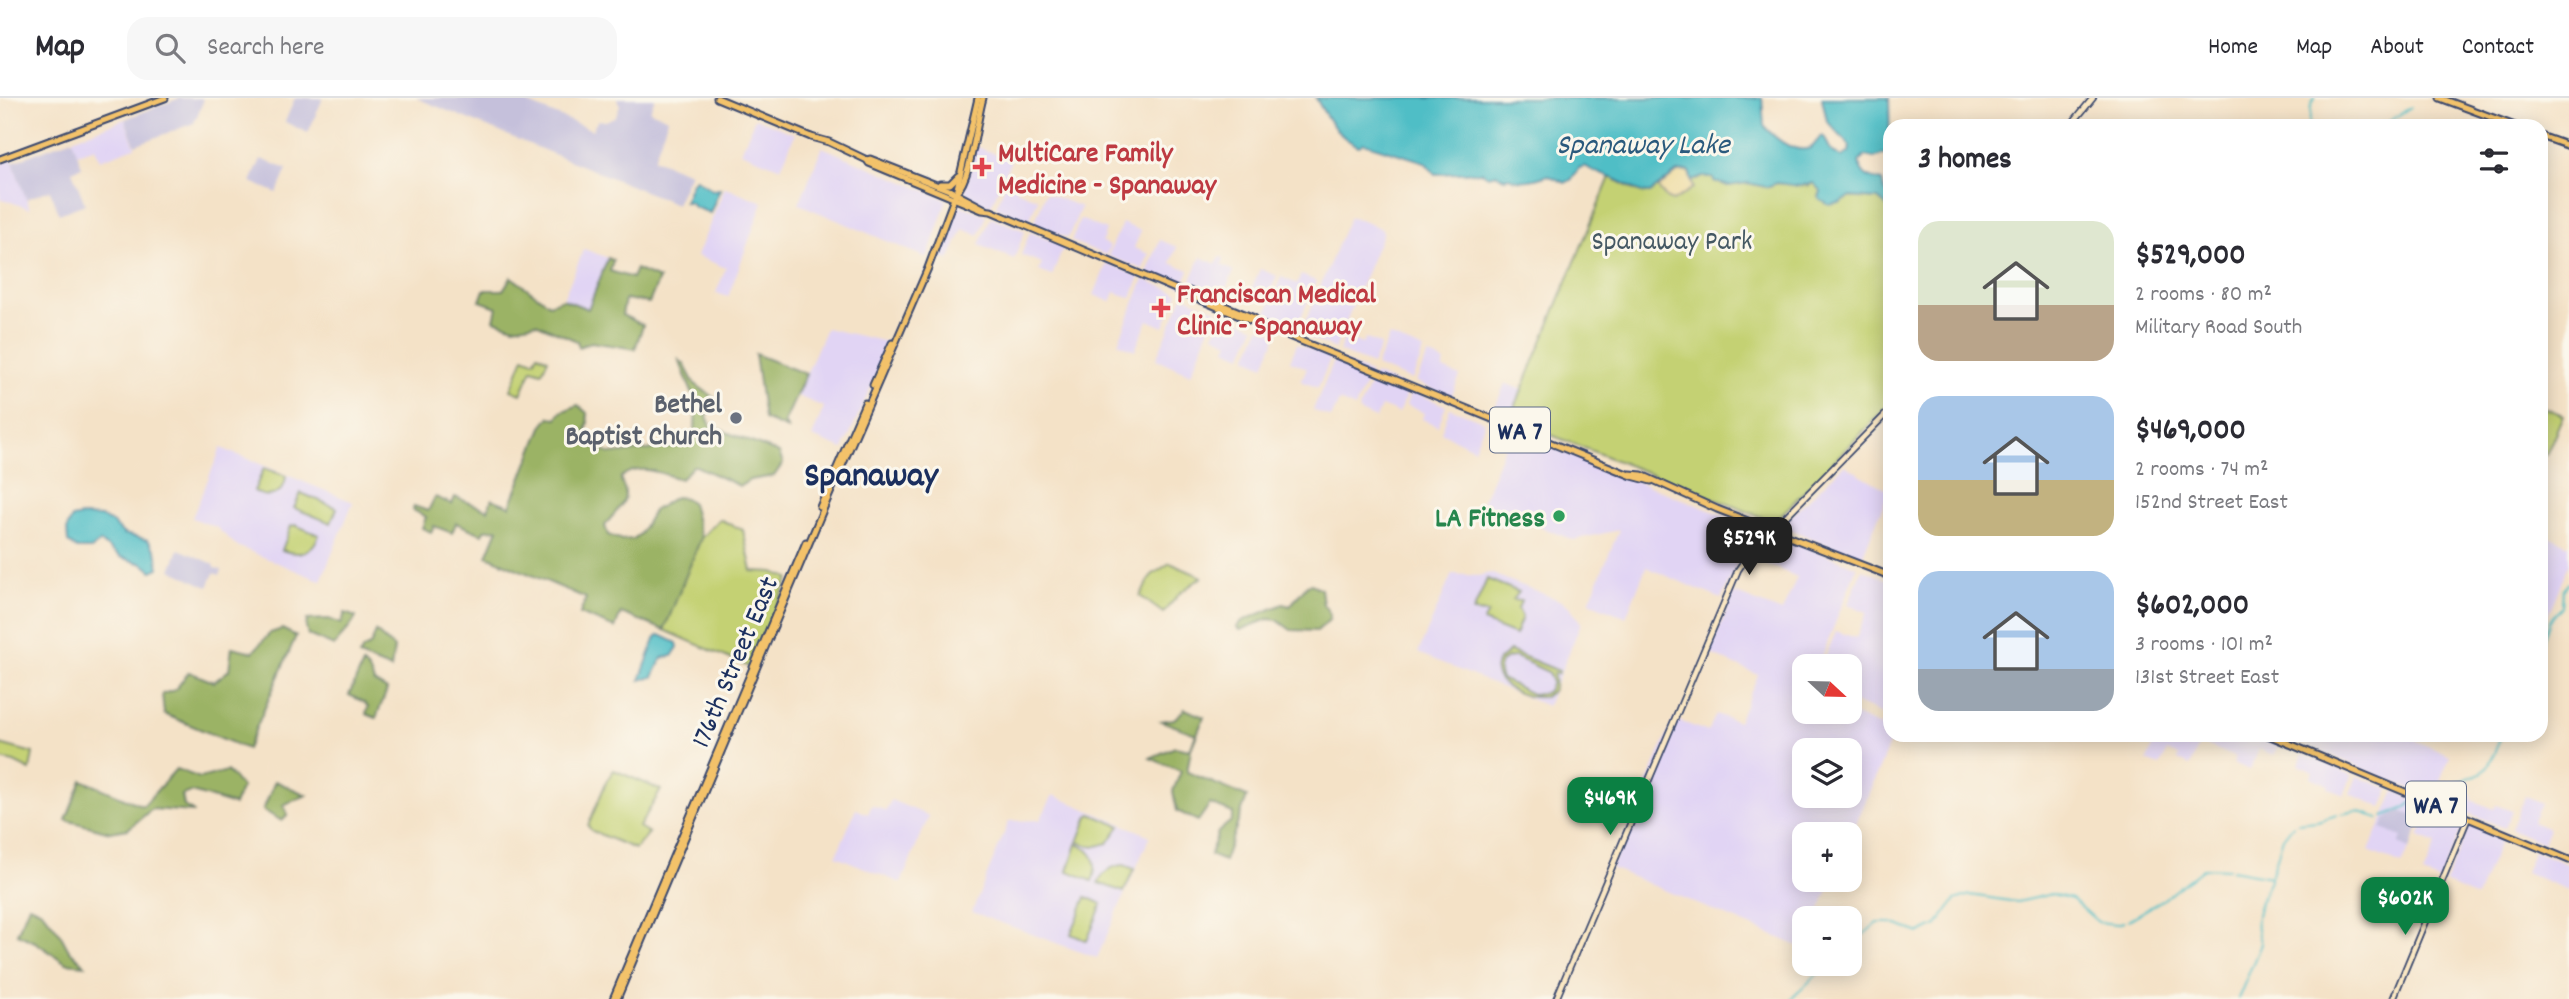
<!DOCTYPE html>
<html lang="en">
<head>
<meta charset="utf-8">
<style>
	:root { --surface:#fff; --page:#f7f7f7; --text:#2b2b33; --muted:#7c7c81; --line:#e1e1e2; --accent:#0b8043 }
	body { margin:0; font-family:Dekko,sans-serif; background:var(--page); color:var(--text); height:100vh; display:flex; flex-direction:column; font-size:26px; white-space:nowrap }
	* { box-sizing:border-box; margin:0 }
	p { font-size:23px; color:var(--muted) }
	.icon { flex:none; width:38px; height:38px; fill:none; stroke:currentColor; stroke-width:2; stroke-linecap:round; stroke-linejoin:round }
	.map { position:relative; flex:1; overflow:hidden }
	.side { position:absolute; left:1883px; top:21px; width:665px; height:623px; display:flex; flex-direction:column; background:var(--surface); border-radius:21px; box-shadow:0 4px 18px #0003 }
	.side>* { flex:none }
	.needle { width:46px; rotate:112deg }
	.fabs { position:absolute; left:1792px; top:556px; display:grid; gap:14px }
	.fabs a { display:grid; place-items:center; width:70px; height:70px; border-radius:14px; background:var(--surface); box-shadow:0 4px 18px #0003; font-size:35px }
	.price { position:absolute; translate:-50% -60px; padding:0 16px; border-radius:14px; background:var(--accent); color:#fff; font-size:23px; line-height:46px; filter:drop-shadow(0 2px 4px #0008) }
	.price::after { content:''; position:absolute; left:50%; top:42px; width:21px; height:16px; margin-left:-10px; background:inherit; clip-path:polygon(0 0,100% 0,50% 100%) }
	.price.selected { background:#222; color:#fff }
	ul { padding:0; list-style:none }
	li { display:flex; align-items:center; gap:21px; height:175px; padding:0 35px }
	li span { display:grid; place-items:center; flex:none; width:196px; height:140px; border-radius:21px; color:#555 }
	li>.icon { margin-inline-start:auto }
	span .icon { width:84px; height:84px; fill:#fffc; stroke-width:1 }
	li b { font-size:30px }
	h2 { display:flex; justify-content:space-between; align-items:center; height:84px; padding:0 35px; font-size:30px }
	header { display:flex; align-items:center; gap:42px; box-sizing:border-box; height:98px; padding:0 35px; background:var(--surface); border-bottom:2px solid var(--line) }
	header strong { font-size:33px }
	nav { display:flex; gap:38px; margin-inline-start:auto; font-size:24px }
	.search { width:490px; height:63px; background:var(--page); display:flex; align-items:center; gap:18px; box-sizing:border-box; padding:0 24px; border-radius:21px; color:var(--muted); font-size:26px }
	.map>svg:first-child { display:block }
	.built { fill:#e1d4f4; fill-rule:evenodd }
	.industrial { fill:#c5c0db }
	.green { fill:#c4d173; stroke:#708068; stroke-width:2; fill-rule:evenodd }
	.forest { fill:#9bb365; stroke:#5b7162; stroke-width:2 }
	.sand { fill:#eeda9e; stroke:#84847e; stroke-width:2 }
	.water { fill:#50bec6; stroke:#367692; stroke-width:2 }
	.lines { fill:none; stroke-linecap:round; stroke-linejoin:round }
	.stream { stroke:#50bec6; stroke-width:2 }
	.secondary-casing { stroke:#3c4a6e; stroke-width:8 }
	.primary-casing { stroke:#3c4a6e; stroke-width:9 }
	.secondary { stroke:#fae7c3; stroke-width:4.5 }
	.primary { stroke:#f3c26a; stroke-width:5 }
	.health-dot { fill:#e0444e; stroke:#fbf7ec; stroke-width:2.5 }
	.worship-dot { fill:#6b7280; stroke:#fbf7ec; stroke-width:2.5 }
	.leisure-dot { fill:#2e9e5b; stroke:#fbf7ec; stroke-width:2.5 }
	.labels { text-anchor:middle; stroke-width:6; stroke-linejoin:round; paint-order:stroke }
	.shield { fill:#fbf7ec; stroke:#5e6b89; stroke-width:2 }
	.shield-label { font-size:26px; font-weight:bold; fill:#1b2f5e }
	.health-label { font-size:28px; font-weight:bold; fill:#be3a42; stroke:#fbf7ec; text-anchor:start }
	.park-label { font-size:28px; fill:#455863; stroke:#fbf7ec }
	.worship-label { font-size:28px; font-weight:bold; fill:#5b616d; stroke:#fbf7ec; text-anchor:end }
	.leisure-label { font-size:28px; font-weight:bold; fill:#27864d; stroke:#fbf7ec; text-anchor:end }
	.street-label { font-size:28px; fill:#1b2f5e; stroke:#fbf7ec }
	.water-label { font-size:30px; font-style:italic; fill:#2b5a7d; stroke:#fbf7ec }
	.district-label { font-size:35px; font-weight:bold; fill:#1b2f5e; stroke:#fbf7ec }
</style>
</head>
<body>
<header>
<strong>Map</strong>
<div class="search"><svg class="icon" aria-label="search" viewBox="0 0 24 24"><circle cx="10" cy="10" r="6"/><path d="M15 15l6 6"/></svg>Search here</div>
<nav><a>Home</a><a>Map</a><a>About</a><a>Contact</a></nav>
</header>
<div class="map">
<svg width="2569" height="901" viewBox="0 0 2569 901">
	<rect width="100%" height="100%" fill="#fbf7ec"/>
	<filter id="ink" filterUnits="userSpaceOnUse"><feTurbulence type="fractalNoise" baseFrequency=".0143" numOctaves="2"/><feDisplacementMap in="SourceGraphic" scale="14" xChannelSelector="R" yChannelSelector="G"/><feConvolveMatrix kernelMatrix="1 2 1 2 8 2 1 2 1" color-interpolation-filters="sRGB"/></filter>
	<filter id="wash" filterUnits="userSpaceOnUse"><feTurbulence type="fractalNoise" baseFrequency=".00686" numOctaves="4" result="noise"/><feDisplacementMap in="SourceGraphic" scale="28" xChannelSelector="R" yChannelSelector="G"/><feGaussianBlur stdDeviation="1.57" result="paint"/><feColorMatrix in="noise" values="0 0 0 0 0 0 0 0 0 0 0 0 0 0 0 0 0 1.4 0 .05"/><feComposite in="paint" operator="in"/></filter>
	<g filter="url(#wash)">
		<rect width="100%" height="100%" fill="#f4e2c7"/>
		<!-- built -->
		<g class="built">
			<path d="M755,20L795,36L781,70L741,54Z"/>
			<path d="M125,21L135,49L100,62L95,50L77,56L72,41Z"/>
			<path d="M975,48L1011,62L991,108L966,98L965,93Z"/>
			<path d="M822,49L947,102L927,160L799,106Z"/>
			<path d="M12,61L30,111L0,100V66Z"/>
			<path d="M1008,79L1019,84L1016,92L1038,101L1029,123L996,109Z"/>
			<path d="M725,89L763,104L728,199L716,195L726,170L697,158Z"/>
			<path d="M1046,95L1081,109L1068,140L1034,126Z"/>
			<path d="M959,107L987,117L979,137L963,131L949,162L938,158Z"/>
			<path d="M991,119L1025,133L1014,161L979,147Z"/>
			<path d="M1353,119L1382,131L1383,134L1335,251L1300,236L1349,120Z"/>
			<path d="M1080,121L1106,132L1102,144L1110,148L1106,157L1071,143Z"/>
			<path d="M1122,125L1141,133L1134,150L1149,156L1143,171L1108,158Z"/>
			<path d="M1030,134L1064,148L1052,178L1039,173L1042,165L1021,157Z"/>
			<path d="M1160,142L1177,149L1171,165L1189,172L1182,189L1147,175Z"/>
			<path d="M584,151L608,160L588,211L563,201Z"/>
			<path d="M1201,159L1216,166L1220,159L1224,160L1222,167L1234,173L1220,203L1188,189Z"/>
			<path d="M1107,165L1140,179L1131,200L1115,194L1111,204L1094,197Z"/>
			<path d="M1260,171L1277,178L1266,204L1249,197Z"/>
			<path d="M1301,177L1316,183L1295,234L1264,221L1281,179L1297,186Z"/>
			<path d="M1144,181L1178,195L1164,229L1148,222L1135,252L1118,245Z"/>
			<path d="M1183,198L1217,212L1191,276L1156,261Z"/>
			<path d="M1223,215L1255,229L1242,258L1226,251L1229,244L1214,237Z"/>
			<path d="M1260,229L1277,236L1264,268L1247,260Z"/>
			<path d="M826,230L891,245L843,351L812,339L824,309L797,298Z"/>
			<path d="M1389,238L1424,252L1412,282L1376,268Z"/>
			<path d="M1345,239L1362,246L1365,240L1381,247L1372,267L1339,253Z"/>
			<path d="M1297,246L1331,259L1318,290L1301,283L1307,270L1290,263Z"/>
			<path d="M1428,257L1445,264L1443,271L1460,278L1451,299L1416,284Z"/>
			<path d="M1335,260L1370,275L1355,310L1339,303L1331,320L1313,312Z"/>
			<path d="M1374,276L1409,290L1399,315L1381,308L1376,321L1358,313Z"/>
			<path d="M1505,285L1522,292L1510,322L1493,315Z"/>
			<path d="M1411,293L1446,308L1438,328L1422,321L1424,315L1406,307Z"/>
			<path d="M1450,310L1485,324L1474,351L1441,334Z"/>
			<path d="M1511,333L1762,433V437L1740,459L1721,501L1646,469L1626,519L1589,504L1619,432L1573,442L1482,405Z"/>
			<path d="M221,350L353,404L321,483L237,448L216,429L192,420Z"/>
			<path d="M1844,367L1889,393L1862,459L1859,460L1785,429V424Z"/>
			<path d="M2543,436L2569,447V466L2541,534V442Z"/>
			<path d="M1772,437H1776L1857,469L1818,569H1804V614H1848L1890,632V637H1893L1850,740V737H1804V782H1832L1816,821H1804L1803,850L1611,770L1674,621L1708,634L1716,616L1738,624L1758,577L1709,555L1734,495L1782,514L1797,479L1752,460ZM1804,653H1850V698H1804Z"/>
			<path d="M1862,471L1890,483V615L1882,616L1850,602V569H1821L1836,533L1856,540L1867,514L1848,506Z"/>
			<path d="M1490,475L1559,502L1570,509L1581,525L1547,608L1418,555L1452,476L1478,478Z"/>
			<path d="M2157,637H2203L2190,668L2178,662L2179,658L2167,653L2160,668L2147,663Z"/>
			<path d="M2207,637H2260L2279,645L2274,657L2259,651L2250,672L2233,665L2235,659L2204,646Z"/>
			<path d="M2283,637H2418L2416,643L2450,658L2433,700Z"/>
			<path d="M2303,656L2352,677L2344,697L2328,690L2329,687L2311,679L2313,674L2299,667Z"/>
			<path d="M2357,678L2390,692L2382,709L2350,696Z"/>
			<path d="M2445,691L2472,698L2471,702L2494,711L2496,707L2512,713L2505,730L2437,702Z"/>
			<path d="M2395,693L2428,707L2402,767L2369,753Z"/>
			<path d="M1053,697L1150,738L1097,860L972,814L1009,723L1040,722Z"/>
			<path d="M2525,698L2541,705L2532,724L2549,731L2543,745L2511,731Z"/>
			<path d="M891,702L929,718L901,785L836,758L856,711L868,716L872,707L886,713Z"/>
			<path d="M2431,709L2465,723L2439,783L2423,777L2436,746L2419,739Z"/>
			<path d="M2470,725L2502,739L2477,799L2445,785Z"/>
			<path d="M2534,753L2569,767V793L2525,774Z"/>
		</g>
		<!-- industrial -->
		<g class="industrial">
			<path d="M180,0H202L203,4L194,25L135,47L125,21Z"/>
			<path d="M295,0H323L308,35L285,24Z"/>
			<path d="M416,0H515L592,32L598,22L606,23L616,18L620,7L616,0H655L650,13L668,20L654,61L690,75L676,106Z"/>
			<path d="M72,41L82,69L72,73L85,106L59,116L50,92L26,101L13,64Z"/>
			<path d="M261,61L287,71L277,95L251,84Z"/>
			<path d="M179,451L214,466L215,470L222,472L220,477L214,475L208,489L171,472Z"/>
			<path d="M2401,713L2422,722L2410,751L2399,746L2402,739L2381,731L2386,720Z"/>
		</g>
		<!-- green -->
		<g class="green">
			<path d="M1689,73L1697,82L1703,79H1714V83L1728,88L1748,85L1766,89L1777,85L1808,88L1813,85L1821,93L1818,98L1878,101L1890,110V306L1774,424L1510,321L1610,79L1638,94L1650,95L1677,74Z"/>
			<path d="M538,256L548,261L542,274L532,271L521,296L511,292L524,259L534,263Z"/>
			<path d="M2541,308L2563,317L2546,357L2541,355Z"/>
			<path d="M264,370L286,378C285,396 269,403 254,393Z"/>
			<path d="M301,395L337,410L331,425L294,410Z"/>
			<path d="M719,421L743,432L752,473L773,474L789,480L751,570L664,532L701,440Z"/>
			<path d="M295,427L319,437C313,454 299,459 282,452L291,428Z"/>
			<path d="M1170,465L1202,479L1180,495L1163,515L1140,498L1152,477Z"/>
			<path d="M1487,481L1519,494L1513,502L1521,503L1518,511L1522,519L1515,537L1483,524L1488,515L1473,514Z"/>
			<path d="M1510,553L1559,573L1557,576L1553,575C1566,619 1489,594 1496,568C1498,560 1505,558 1510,553ZM1516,559L1548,574L1552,585L1547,594L1534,597L1501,581C1495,569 1502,558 1516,559Z"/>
			<path d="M0,646L33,655L30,672L14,664L0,661Z"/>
			<path d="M614,672L661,692L639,729L649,735L635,751L592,733L588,728L607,682Z"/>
			<path d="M1091,716L1120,728L1108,745L1094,749L1078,744L1088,718Z"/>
			<path d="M1077,746C1094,753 1099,766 1092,783L1068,773Z"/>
			<path d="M1124,767L1134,771L1124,794L1098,785C1104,774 1111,768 1124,767Z"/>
			<path d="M1086,799L1102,806L1087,843L1071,836Z"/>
		</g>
		<!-- forest -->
		<g class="forest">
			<path d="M608,160L613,162L610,173L632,180L636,171L659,181L649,205L625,201L622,217L643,227L635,251L591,244L579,249L577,243L536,225L514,229L494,222L497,209L480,203L484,192H503L511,179L549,206L563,201L588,211Z"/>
			<path d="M755,256L806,276L784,325L788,331L764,321Z"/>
			<path d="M679,262L684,266L694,285L714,300L707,318L711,328L779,355L783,365L774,378L750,382L740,388L696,368H693L681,381C661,376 639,364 621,379C620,385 625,388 625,395C626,408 611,417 605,428L608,437L622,442L633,441L640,436L653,413L675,399L685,400L692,405L701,440L664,532L621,515L615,530L580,516L586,500L487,458L498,431L484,432L482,436L456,425L452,435L434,428L431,434L422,430L426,419L413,412L414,408L428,413L435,399L452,406L455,399L488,412L492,401L510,408L542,329L550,319L557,320L561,314L578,307L587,315L588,326L583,344L611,356L681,348L695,335L696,305Z"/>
			<path d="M1311,486L1321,491L1323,506L1330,516L1329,522L1317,533L1291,532L1277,522L1268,521L1240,532L1237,529L1242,523L1283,506L1290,508L1307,487Z"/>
			<path d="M345,515L356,519C351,531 341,537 334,548L308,537L306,530L307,522L329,521L341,526Z"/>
			<path d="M282,531L296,538L247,651L164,616L162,596L175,592L189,574L214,584L229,572L232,549L253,554L270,535Z"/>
			<path d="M376,534L394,550L391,571L359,558L363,551L370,548Z"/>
			<path d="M363,566L369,572L374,584L387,592L376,620L366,616L368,609L364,604L349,597Z"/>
			<path d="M1185,611L1204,619L1191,651L1187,674L1247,699L1224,763L1210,757L1218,734L1231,723L1233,715L1210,706L1198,723L1177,713L1173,693L1181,673L1150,660L1175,649L1190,652L1196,636L1161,623L1174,621Z"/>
			<path d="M176,671L200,680L227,673L242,689L234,707L192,694L182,697L184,708L194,714L152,711L128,731L110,734L66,722L82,682L143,708Z"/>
			<path d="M275,683L307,697L283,707L288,717L282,723L263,712Z"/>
			<path d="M29,807L42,813L59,834L68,851L85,867L66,865L35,844L17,836Z"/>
		</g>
		<!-- sand -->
		<path class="sand" d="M1689,73L1693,90L1673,103L1667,101L1658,90L1677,74Z"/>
		<!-- water -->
		<g class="water">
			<path d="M1316,0H1762L1764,28C1774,39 1792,56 1810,50C1816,47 1817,41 1822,38L1825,40L1831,53L1842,59L1849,54L1850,48L1827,23L1822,0H1889L1890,54L1874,60L1865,58L1859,64C1862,78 1869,80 1882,83L1884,91L1890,98V111L1878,101L1851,99L1840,105L1829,107L1819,101L1821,93L1813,85L1799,88L1777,85L1766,89L1748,85L1728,88L1714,83L1713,79H1703L1692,83L1689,73L1677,74L1650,95C1635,95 1626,84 1612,80C1602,77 1594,74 1585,68L1579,70L1571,82L1565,85L1548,77C1536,81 1521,86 1509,79L1504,80L1497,76L1488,78L1482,74L1435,76L1425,64L1364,45L1359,48C1338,40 1326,19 1316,0Z"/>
			<path d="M696,81L712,92L720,91L710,115L694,109L690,104H684L692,84Z"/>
			<path d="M82,418L101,419L111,424L124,436L148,442L156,453L159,470L152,473L143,466L121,459L100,444L91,451H77L68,444L67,430L72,420Z"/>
			<path d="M660,537L677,545L678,549L672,558L662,560L653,579L640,582L656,539Z"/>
		</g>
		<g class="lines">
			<!-- stream -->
			<g class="stream">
				<path d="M2309,28L2311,8L2315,0"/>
				<path d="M2369,28H2375"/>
				<path d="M2382,28L2411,9"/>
				<path d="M2541,547L2550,522L2562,508L2563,492L2569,485"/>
				<path d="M2433,694L2481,675L2488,669L2502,637"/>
				<path d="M2425,697L2428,696"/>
				<path d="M2341,716L2357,713L2379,720"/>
				<path d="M2384,718L2406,710L2414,702"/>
				<path d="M2297,725L2317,723L2337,717"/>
				<path d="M2232,772L2271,779L2283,740L2293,727"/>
				<path d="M2129,822L2164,801L2203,770L2228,771"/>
				<path d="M1850,848L1877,825H1891L1920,835L1937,827L1955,802L1970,797L2017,804L2052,796L2072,801L2098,824L2116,826L2124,824"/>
				<path d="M1791,901L1828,866"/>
				<path d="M2238,901L2261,846C2250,820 2261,804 2271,779"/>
			</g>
		</g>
	</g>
	<g filter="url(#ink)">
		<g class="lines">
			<!-- secondary casing -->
			<g class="secondary-casing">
				<g id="secondary">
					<path d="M2070,28L2093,0"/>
					<path d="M1556,901L1738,472L1749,456L1890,312"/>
					<path d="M2393,901L2468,720"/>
				</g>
			</g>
			<!-- primary casing -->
			<g class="primary-casing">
				<g id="primary">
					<path d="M717,0L811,39"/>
					<path d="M2440,0L2515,28"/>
					<path d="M2541,38L2569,48"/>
					<path d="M811,39L829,44L867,62L869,65L982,112L991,113L1220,210L1632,378L1651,383"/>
					<path d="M0,61L165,0"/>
					<path d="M867,62L870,61L949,92L985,111"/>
					<path d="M940,86H950L958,78"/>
					<path d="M956,95C972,79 976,24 983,0"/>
					<path d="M1189,193L1254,220"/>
					<path d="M873,287L892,245"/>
					<path d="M1630,376L1642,377L1717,411L1890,478"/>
					<path d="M820,409L865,305"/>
					<path d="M2268,637L2569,762"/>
					<path d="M613,901L806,444"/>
					<path d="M617,901L828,400L928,170L956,95L978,0"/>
				</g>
			</g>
			<!-- secondary -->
			<use href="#secondary" class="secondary"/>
			<!-- primary -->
			<use href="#primary" class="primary"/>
		</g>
	</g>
	<!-- markers -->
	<g class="health-dot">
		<path d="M978.5 58.5h7v7h7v7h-7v7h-7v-7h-7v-7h7z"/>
		<path d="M1157.5 199.5h7v7h7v7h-7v7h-7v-7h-7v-7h7z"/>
	</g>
	<circle class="worship-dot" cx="736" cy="320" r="7"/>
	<circle class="leisure-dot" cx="1559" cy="418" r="7"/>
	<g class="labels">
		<!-- shield labels -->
		<g class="shield">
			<rect x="1490" y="309.5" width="60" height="45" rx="5"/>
			<rect x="2406" y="683.5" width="60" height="45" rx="5"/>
		</g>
		<g class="shield-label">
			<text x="1520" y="341">WA 7</text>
			<text x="2436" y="715">WA 7</text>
		</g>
		<!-- health labels -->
		<g class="health-label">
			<text x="998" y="63">MultiCare Family<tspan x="998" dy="32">Medicine - Spanaway</tspan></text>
			<text x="1177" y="204">Franciscan Medical<tspan x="1177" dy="32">Clinic - Spanaway</tspan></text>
		</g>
		<!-- park labels -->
		<g class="park-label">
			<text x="1672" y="151">Spanaway Park</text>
		</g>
		<!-- worship labels -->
		<g class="worship-label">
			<text x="722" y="314">Bethel<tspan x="722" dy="32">Baptist Church</tspan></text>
		</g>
		<!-- leisure labels -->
		<g class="leisure-label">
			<text x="1545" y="428">LA Fitness</text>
		</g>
		<!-- street labels -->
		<g class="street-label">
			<text transform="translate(733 563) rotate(-67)" y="10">176th Street East</text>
		</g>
		<!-- water labels -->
		<g class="water-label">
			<text x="1643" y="55">Spanaway Lake</text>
		</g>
		<!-- district labels -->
		<g class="district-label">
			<text x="871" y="387">Spanaway</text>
		</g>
	</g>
</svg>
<div class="fabs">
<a><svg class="needle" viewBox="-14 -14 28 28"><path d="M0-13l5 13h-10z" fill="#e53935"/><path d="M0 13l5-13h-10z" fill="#7c7c81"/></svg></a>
<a><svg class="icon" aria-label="layers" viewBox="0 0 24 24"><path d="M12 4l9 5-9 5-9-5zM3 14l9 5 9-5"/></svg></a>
<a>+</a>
<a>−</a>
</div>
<b class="price selected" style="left:1749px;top:479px">$529K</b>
<b class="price" style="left:1610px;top:739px">$469K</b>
<b class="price" style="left:2405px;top:839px">$602K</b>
<section class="side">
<h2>3 homes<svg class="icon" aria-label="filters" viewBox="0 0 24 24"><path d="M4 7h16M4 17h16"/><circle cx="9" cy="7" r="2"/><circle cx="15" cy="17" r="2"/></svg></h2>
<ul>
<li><span style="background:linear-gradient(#dfe7d0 60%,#b9a48a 0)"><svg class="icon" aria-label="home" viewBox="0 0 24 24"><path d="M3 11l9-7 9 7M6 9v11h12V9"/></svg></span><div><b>$529,000</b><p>2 rooms · 80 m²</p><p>Military Road South</p></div></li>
<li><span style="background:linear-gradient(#a9c7e8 60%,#c2b280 0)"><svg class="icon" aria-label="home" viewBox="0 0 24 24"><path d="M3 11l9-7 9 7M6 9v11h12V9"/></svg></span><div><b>$469,000</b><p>2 rooms · 74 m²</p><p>152nd Street East</p></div></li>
<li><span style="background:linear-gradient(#a9c7e8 70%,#9aa5b1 0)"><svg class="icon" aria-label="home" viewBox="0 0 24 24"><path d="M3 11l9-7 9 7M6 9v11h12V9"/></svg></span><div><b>$602,000</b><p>3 rooms · 101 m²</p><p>131st Street East</p></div></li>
</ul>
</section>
</div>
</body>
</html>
